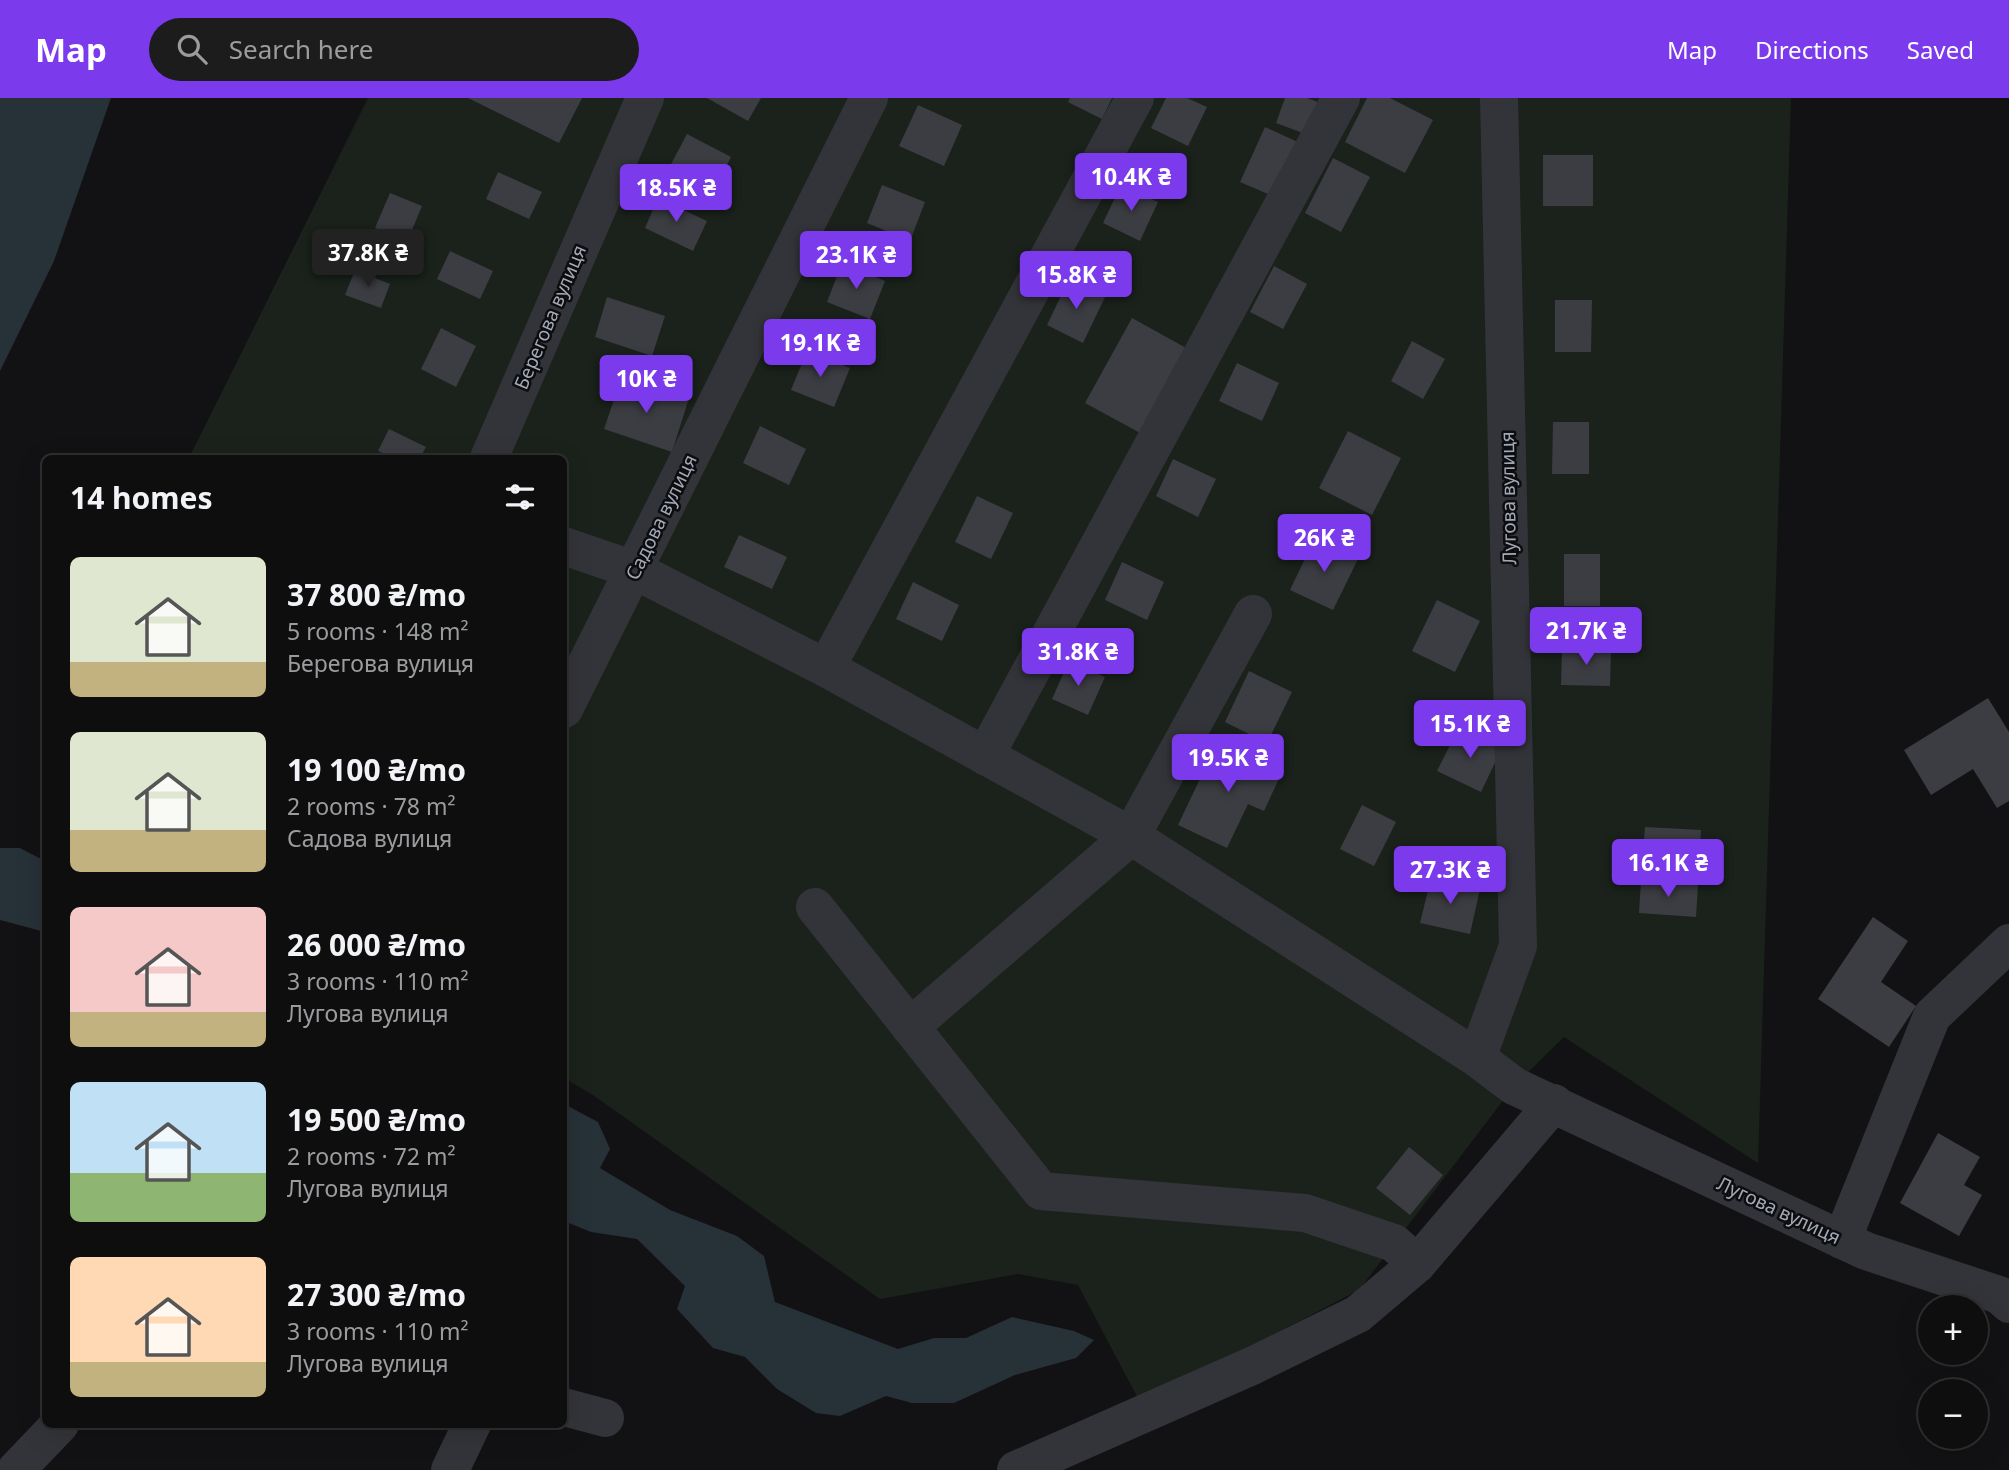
<!DOCTYPE html>
<html lang="en">
<head>
<meta charset="utf-8">
<style>
	:root { --surface:#0e0e0f; --page:#1c1c1d; --text:#f1f3f6; --muted:#9b9c9e; --line:#2e2e2f; --accent:#7c3aed }
	body { margin:0; font-family:"Noto Sans",sans-serif; background:var(--page); color:var(--text); height:100vh; display:flex; flex-direction:column; font-size:26px; white-space:nowrap }
	* { box-sizing:border-box; margin:0 }
	p { font-size:23px; color:var(--muted) }
	.icon { flex:none; width:38px; height:38px; fill:none; stroke:currentColor; stroke-width:2; stroke-linecap:round; stroke-linejoin:round }
	.map { position:relative; flex:1; overflow:hidden }
	.details { position:absolute; left:42px; top:357px; width:525px; height:973px; display:flex; flex-direction:column; background:var(--surface); border-radius:10px; box-shadow:0 7px 28px #0002,0 0 0 2px var(--line) }
	.details>* { flex:none }
	.tools { position:absolute; left:1918px; top:1197px; display:grid; gap:14px }
	.tools a { display:grid; place-items:center; width:70px; height:70px; border-radius:50%; background:var(--surface); box-shadow:0 7px 28px #0002,0 0 0 2px var(--line); font-size:35px }
	.price { position:absolute; translate:-50% -60px; padding:0 16px; border-radius:7px; background:var(--accent); color:#fff; font-size:23px; line-height:46px; filter:drop-shadow(0 2px 4px #0008) }
	.price::after { content:''; position:absolute; left:50%; top:42px; width:21px; height:16px; margin-left:-10px; background:inherit; clip-path:polygon(0 0,100% 0,50% 100%) }
	.price.selected { background:#222; color:#fff }
	ul { padding:0; list-style:none }
	li { display:flex; align-items:center; gap:21px; height:175px; padding:0 28px }
	li span { display:grid; place-items:center; flex:none; width:196px; height:140px; border-radius:10px; color:#555 }
	li>.icon { margin-inline-start:auto }
	span .icon { width:84px; height:84px; fill:#fffc; stroke-width:1 }
	li b { font-size:30px }
	h2 { display:flex; justify-content:space-between; align-items:center; height:84px; padding:0 28px; font-size:30px }
	header { display:flex; align-items:center; gap:42px; box-sizing:border-box; height:98px; padding:0 35px; background:var(--accent); color:#fff }
	header strong { font-size:33px }
	nav { display:flex; gap:38px; margin-inline-start:auto; font-size:24px }
	.search { width:490px; height:63px; background:var(--page); display:flex; align-items:center; gap:18px; box-sizing:border-box; padding:0 24px; border-radius:38px; color:var(--muted); font-size:26px }
	.map>svg:first-child { display:block }
	.green { fill:#1a221b }
	.water { fill:#273138 }
	.building { fill:#3c3d42 }
	.lines { fill:none; stroke-linecap:round; stroke-linejoin:round }
	.minor { stroke:#333439; stroke-width:38 }
	.labels { text-anchor:middle; stroke-width:5; stroke-linejoin:round; paint-order:stroke }
	.street-label { font-size:19px; fill:#a2a9b6; stroke:#0d0d0f }
</style>
</head>
<body>
<header>
<strong>Map</strong>
<div class="search"><svg class="icon" aria-label="search" viewBox="0 0 24 24"><circle cx="10" cy="10" r="6"/><path d="M15 15l6 6"/></svg>Search here</div>
<nav><a>Map</a><a>Directions</a><a>Saved</a></nav>
</header>
<div class="map">
<svg width="2009" height="1372" viewBox="0 0 2009 1372">
	<rect width="100%" height="100%" fill="#121214"/>
	<!-- green -->
	<path class="green" d="M368,0H1791L1758,1065L1564,939L1514,988L1359,1192L1141,1306L1078,1187L1018,1176L880,1201L593,997L564,980V360H189Z"/>
	<!-- water -->
	<g class="water">
		<path d="M0,0H111L54,163L0,273Z"/>
		<path d="M0,750H20L45,763V834L0,822Z"/>
		<path d="M564,1006L598,1024L610,1051L600,1070L670,1112L737,1138L764,1158L775,1204L898,1251L934,1240H966L1012,1219L1074,1233L1094,1242L1076,1260L1015,1277L954,1305H912L886,1298L840,1318L816,1315L777,1291L745,1259L713,1250L677,1211L685,1188L637,1141L591,1134L564,1123Z"/>
	</g>
	<!-- building -->
	<g class="building">
		<path d="M468,0H582L559,45Z"/>
		<path d="M707,0H761L748,23Z"/>
		<path d="M1070,0H1112L1102,21L1068,4Z"/>
		<path d="M1166,0H1187L1207,9L1188,48L1151,30Z"/>
		<path d="M1285,0H1307L1323,6L1311,38L1276,25Z"/>
		<path d="M1367,0H1390L1433,22L1405,75L1345,44Z"/>
		<path d="M918,7L962,27L944,68L899,48Z"/>
		<path d="M1265,29L1300,45L1275,99L1240,84Z"/>
		<path d="M687,36L731,59L714,91L670,68Z"/>
		<rect x="1543" y="57" width="50" height="51"/>
		<path d="M1333,60L1370,79L1341,134L1305,115Z"/>
		<path d="M498,74L542,94L529,121L486,101Z"/>
		<path d="M882,87L925,104L910,143L867,125Z"/>
		<path d="M1121,87L1158,104L1140,143L1103,125Z"/>
		<path d="M390,95L422,108L407,144L375,130Z"/>
		<path d="M658,100L707,123L693,153L645,130Z"/>
		<path d="M450,153L493,173L480,201L437,181Z"/>
		<path d="M842,165L885,183L870,221L827,204Z"/>
		<path d="M1274,168L1307,186L1283,231L1250,214Z"/>
		<path d="M355,172L390,186L381,210L345,197Z"/>
		<path d="M1069,181L1105,199L1083,245L1047,227Z"/>
		<path d="M607,199L665,218L652,258L595,239Z"/>
		<path d="M1555,202H1592L1591,254H1555Z"/>
		<path d="M1132,220L1188,251L1142,336L1085,305Z"/>
		<path d="M441,230L476,248L456,289L421,271Z"/>
		<path d="M1412,243L1445,261L1423,301L1391,283Z"/>
		<path d="M807,253L850,270L834,309L791,292Z"/>
		<path d="M1237,265L1279,285L1262,323L1219,303Z"/>
		<path d="M621,281L688,303L672,354L604,331Z"/>
		<path d="M1553,324H1589V376H1552Z"/>
		<path d="M760,328L806,351L789,387L743,365Z"/>
		<path d="M389,331L426,349L420,360H394L378,353Z"/>
		<path d="M1348,333L1401,360L1372,417L1319,390Z"/>
		<path d="M1173,361L1216,381L1198,419L1156,398Z"/>
		<path d="M977,398L1013,415L991,461L955,444Z"/>
		<path d="M739,437L787,459L772,491L724,469Z"/>
		<path d="M1315,440L1358,461L1333,512L1290,492Z"/>
		<rect x="1564" y="456" width="36" height="52"/>
		<path d="M1122,464L1164,484L1147,522L1105,502Z"/>
		<path d="M913,484L959,507L942,543L896,521Z"/>
		<path d="M1437,502L1480,523L1455,574L1412,553Z"/>
		<path d="M1562,550L1611,551L1610,588L1561,587Z"/>
		<path d="M1069,563L1105,579L1088,617L1052,601Z"/>
		<path d="M1249,573L1292,594L1267,645L1225,624Z"/>
		<path d="M1988,600L2009,634V703L1997,710L1973,671L1931,697L1904,652Z"/>
		<path d="M1459,629L1502,650L1481,694L1437,673Z"/>
		<path d="M1218,643L1282,674L1264,713L1248,706L1227,750L1178,727Z"/>
		<path d="M1362,707L1396,724L1374,768L1340,751Z"/>
		<path d="M1645,729L1701,732L1698,783L1641,779Z"/>
		<path d="M1431,780L1480,791L1470,836L1420,825Z"/>
		<path d="M1641,783L1698,787L1696,819L1639,815Z"/>
		<path d="M1873,819L1908,843L1881,884L1916,908L1889,949L1818,901Z"/>
		<path d="M1938,1035L1980,1059L1964,1087L1982,1097L1959,1138L1900,1105Z"/>
		<path d="M1409,1049L1443,1077L1410,1117L1376,1090Z"/>
	</g>
	<g class="lines">
		<!-- minor -->
		<g class="minor">
			<path d="M489,360L645,0"/>
			<path d="M564,448L634,472L826,570L1131,738L1477,960L1514,988L1866,1153L1999,1197L2009,1206"/>
			<path d="M826,570L1135,0"/>
			<path d="M564,611L869,0"/>
			<path d="M985,658L1341,0"/>
			<path d="M815,809L1041,1093L1305,1115L1394,1145L1417,1166"/>
			<path d="M910,929L1131,738L1253,516"/>
			<path d="M1477,960L1518,848L1499,0"/>
			<path d="M1842,1142L1932,918L2009,845"/>
			<path d="M564,1309L605,1320"/>
			<path d="M16,1372L60,1326"/>
			<path d="M450,1372L472,1326"/>
			<path d="M1016,1372L1254,1267L1358,1216L1417,1166L1554,1005"/>
		</g>
	</g>
	<g class="labels">
		<!-- street labels -->
		<g class="street-label">
			<text transform="translate(550 219) rotate(-67)" y="7">Берегова вулиця</text>
			<text transform="translate(1508 400) rotate(-91)" y="7">Лугова вулиця</text>
			<text transform="translate(661 419) rotate(-64)" y="7">Садова вулиця</text>
			<text transform="translate(1779 1112) rotate(25)" y="7">Лугова вулиця</text>
		</g>
	</g>
</svg>
<div class="tools">
<a>+</a>
<a>−</a>
</div>
<b class="price" style="left:1131px;top:115px">10.4K ₴</b>
<b class="price" style="left:676px;top:126px">18.5K ₴</b>
<b class="price selected" style="left:368px;top:191px">37.8K ₴</b>
<b class="price" style="left:856px;top:193px">23.1K ₴</b>
<b class="price" style="left:1076px;top:213px">15.8K ₴</b>
<b class="price" style="left:820px;top:281px">19.1K ₴</b>
<b class="price" style="left:646px;top:317px">10K ₴</b>
<b class="price" style="left:1324px;top:476px">26K ₴</b>
<b class="price" style="left:1586px;top:569px">21.7K ₴</b>
<b class="price" style="left:1078px;top:590px">31.8K ₴</b>
<b class="price" style="left:1470px;top:662px">15.1K ₴</b>
<b class="price" style="left:1228px;top:696px">19.5K ₴</b>
<b class="price" style="left:1668px;top:801px">16.1K ₴</b>
<b class="price" style="left:1450px;top:808px">27.3K ₴</b>
<section class="details">
<h2>14 homes<svg class="icon" aria-label="filters" viewBox="0 0 24 24"><path d="M4 7h16M4 17h16"/><circle cx="9" cy="7" r="2"/><circle cx="15" cy="17" r="2"/></svg></h2>
<ul>
<li><span style="background:linear-gradient(#dfe7d0 75%,#c2b280 0)"><svg class="icon" aria-label="home" viewBox="0 0 24 24"><path d="M3 11l9-7 9 7M6 9v11h12V9"/></svg></span><div><b>37 800 ₴/mo</b><p>5 rooms · 148 m²</p><p>Берегова вулиця</p></div></li>
<li><span style="background:linear-gradient(#dfe7d0 70%,#c2b280 0)"><svg class="icon" aria-label="home" viewBox="0 0 24 24"><path d="M3 11l9-7 9 7M6 9v11h12V9"/></svg></span><div><b>19 100 ₴/mo</b><p>2 rooms · 78 m²</p><p>Садова вулиця</p></div></li>
<li><span style="background:linear-gradient(#f6c9c9 75%,#c2b280 0)"><svg class="icon" aria-label="home" viewBox="0 0 24 24"><path d="M3 11l9-7 9 7M6 9v11h12V9"/></svg></span><div><b>26 000 ₴/mo</b><p>3 rooms · 110 m²</p><p>Лугова вулиця</p></div></li>
<li><span style="background:linear-gradient(#bfe0f5 65%,#8fb573 0)"><svg class="icon" aria-label="home" viewBox="0 0 24 24"><path d="M3 11l9-7 9 7M6 9v11h12V9"/></svg></span><div><b>19 500 ₴/mo</b><p>2 rooms · 72 m²</p><p>Лугова вулиця</p></div></li>
<li><span style="background:linear-gradient(#ffd9b3 75%,#c2b280 0)"><svg class="icon" aria-label="home" viewBox="0 0 24 24"><path d="M3 11l9-7 9 7M6 9v11h12V9"/></svg></span><div><b>27 300 ₴/mo</b><p>3 rooms · 110 m²</p><p>Лугова вулиця</p></div></li>
</ul>
</section>
</div>
</body>
</html>
